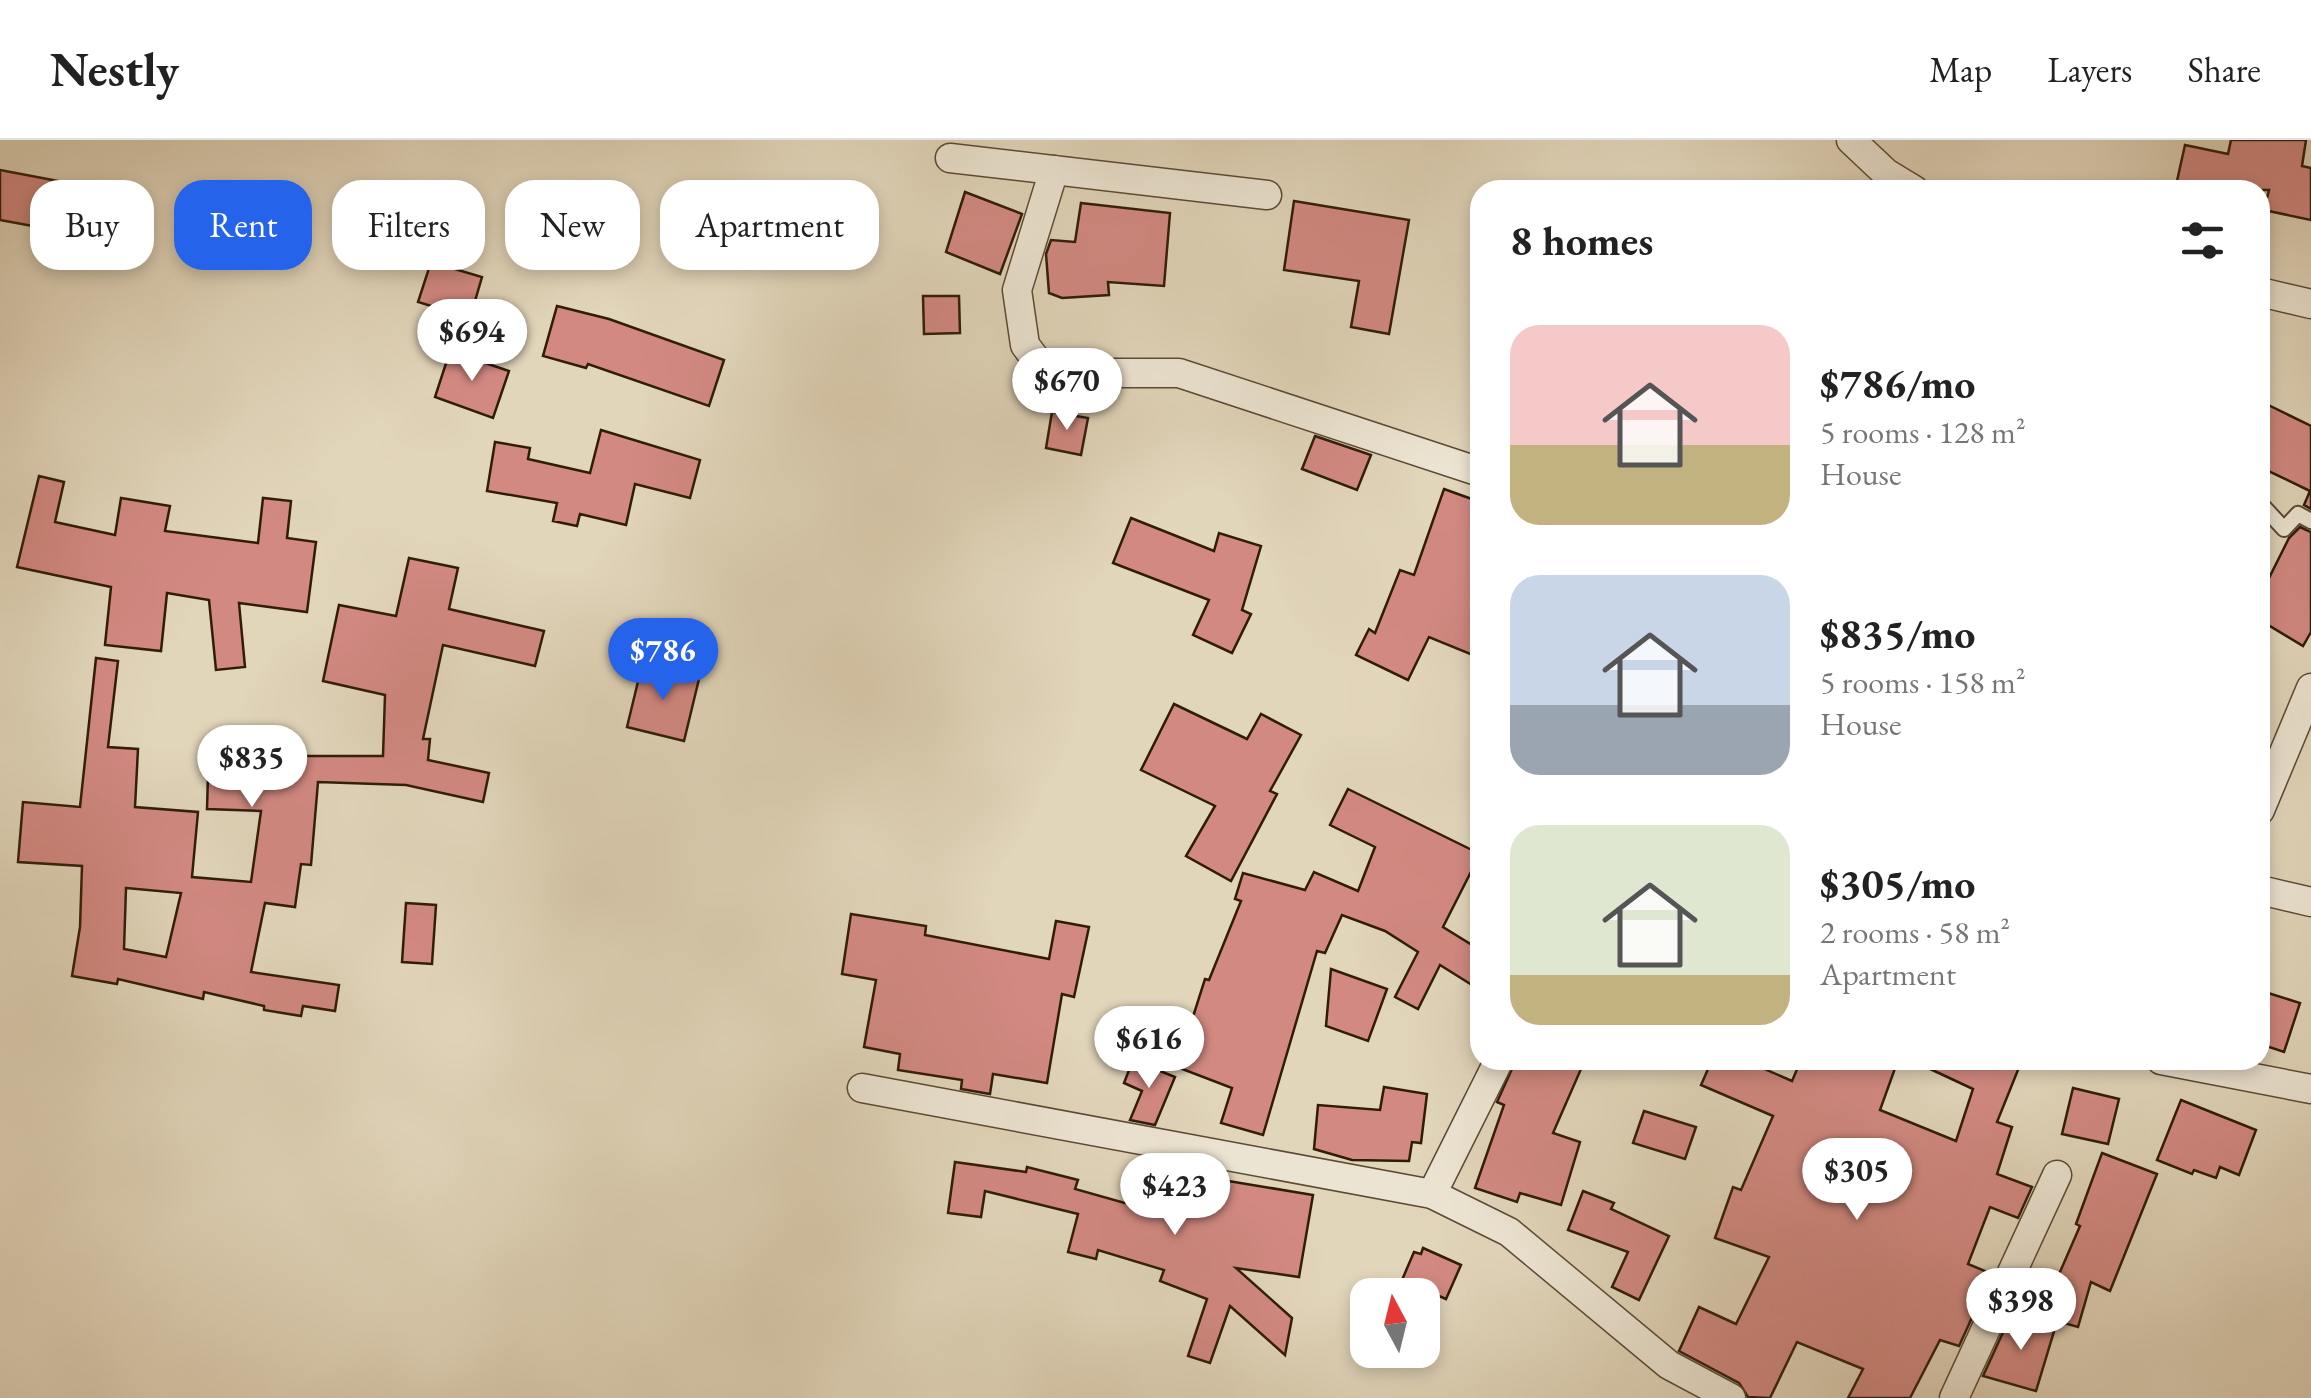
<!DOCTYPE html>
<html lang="en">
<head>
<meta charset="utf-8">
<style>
	:root { --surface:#fff; --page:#f6f6f6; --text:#222; --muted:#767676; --line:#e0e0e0; --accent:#2563eb }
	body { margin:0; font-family:"EB Garamond",serif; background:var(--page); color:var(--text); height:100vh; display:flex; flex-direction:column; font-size:38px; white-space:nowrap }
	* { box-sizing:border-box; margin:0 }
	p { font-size:32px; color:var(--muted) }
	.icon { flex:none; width:55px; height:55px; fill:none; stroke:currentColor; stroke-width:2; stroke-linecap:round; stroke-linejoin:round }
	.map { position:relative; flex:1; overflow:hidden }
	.details { position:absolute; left:1470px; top:40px; width:800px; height:890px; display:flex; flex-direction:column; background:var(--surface); border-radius:30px; box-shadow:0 5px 15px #0003 }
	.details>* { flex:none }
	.hud { position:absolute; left:30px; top:40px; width:950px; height:90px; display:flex; gap:20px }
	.needle { width:65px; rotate:353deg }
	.tools { position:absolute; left:1350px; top:1138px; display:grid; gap:20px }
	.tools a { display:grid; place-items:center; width:90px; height:90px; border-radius:20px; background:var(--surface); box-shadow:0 5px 15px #0003; font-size:50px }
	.price { position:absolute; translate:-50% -85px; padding:0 22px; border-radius:35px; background:#fff; color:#222; font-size:32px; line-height:65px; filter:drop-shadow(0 2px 5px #0008) }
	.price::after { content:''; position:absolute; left:50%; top:60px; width:30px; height:22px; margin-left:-15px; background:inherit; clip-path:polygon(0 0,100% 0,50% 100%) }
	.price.selected { background:var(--accent); color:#fff }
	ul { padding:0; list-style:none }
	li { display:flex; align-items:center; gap:30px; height:250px; padding:0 40px }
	li span { display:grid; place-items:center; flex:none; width:280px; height:200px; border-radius:30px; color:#555 }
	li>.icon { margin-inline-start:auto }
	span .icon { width:120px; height:120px; fill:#fffc; stroke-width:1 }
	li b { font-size:42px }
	h2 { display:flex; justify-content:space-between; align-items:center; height:120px; padding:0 40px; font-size:42px }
	.chip { padding:0 35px; border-radius:30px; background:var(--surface); box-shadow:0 5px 15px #0003; font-size:35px; line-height:90px }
	.chip.selected { background:var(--accent); color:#fff }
	header { display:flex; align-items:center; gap:60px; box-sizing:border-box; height:140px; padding:0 50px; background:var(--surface); border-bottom:2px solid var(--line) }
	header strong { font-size:48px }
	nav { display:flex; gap:55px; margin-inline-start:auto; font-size:35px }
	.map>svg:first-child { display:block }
	.building { fill:#d28982; stroke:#301c09; stroke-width:2.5; fill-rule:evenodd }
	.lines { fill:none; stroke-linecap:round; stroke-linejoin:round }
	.lane-casing { stroke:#5c4a35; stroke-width:18 }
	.street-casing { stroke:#5c4a35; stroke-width:31 }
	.lane { stroke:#ece4d2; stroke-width:14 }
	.street { stroke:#ece4d2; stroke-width:28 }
</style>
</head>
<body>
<header>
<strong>Nestly</strong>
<nav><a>Map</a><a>Layers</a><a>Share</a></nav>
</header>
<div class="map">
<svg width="2311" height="1258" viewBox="0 0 2311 1258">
	<rect width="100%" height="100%" fill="#e1d5ba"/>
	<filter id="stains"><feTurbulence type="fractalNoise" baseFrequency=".002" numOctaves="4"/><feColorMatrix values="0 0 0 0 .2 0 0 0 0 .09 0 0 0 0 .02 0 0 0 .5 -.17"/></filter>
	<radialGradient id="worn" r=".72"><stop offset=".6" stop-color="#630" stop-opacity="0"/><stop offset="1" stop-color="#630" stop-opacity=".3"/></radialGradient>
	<!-- building -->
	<g class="building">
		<path d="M2231,0H2306L2302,26L2311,28V80L2264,70L2269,50H2175L2185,5L2228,14Z"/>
		<path d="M0,30L58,41L49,89L0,80Z"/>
		<path d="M965,52L1022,74L1000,134L946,112Z"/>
		<path d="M1294,61L1409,80L1389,194L1351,187L1359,141L1284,130Z"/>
		<path d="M1081,63L1170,73L1164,146L1108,142L1109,155L1062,158L1049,153L1046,114L1051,100L1075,102Z"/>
		<path d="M431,122L482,137L470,178L418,162Z"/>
		<path d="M923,156H959L960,193L924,194Z"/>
		<path d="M557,166L609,179L724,220L709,266L588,224L586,228L543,216Z"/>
		<path d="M450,211L509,231L493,278L435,257Z"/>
		<path d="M2260,261L2311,286V369L2304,365L2310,351L2260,327Z"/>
		<path d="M1052,272L1088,278L1081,315L1046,308Z"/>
		<path d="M601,290L700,320L690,358L635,344L626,385L580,374L577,386L553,381L557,363L487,351L495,302L530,308L528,319L590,333Z"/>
		<path d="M1315,296L1371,315L1357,350L1302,329Z"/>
		<path d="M39,336L64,342L55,382L115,395L121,358L170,366L165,391L258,403L263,358L291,361L287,398L316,402L307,472L239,463L245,527L216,530L209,460L167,453L161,511L105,505L111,447L17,427Z"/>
		<path d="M1444,349L1480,362V518L1429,497L1408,540L1356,515L1369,489L1375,493L1400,430L1414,435Z"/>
		<path d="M1131,378L1214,411L1219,393L1261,406L1242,470L1251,474L1232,513L1193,495L1209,460L1113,423Z"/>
		<path d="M2300,387L2311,392V492L2303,506L2260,480V456L2289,398Z"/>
		<path d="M409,418L458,428L449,469L544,491L535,526L443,505L423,599H430L428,620L489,633L483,662L406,645L318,642L311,725L301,724L295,767L265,763L251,832L339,845L335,871L303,866L301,876L264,870V866L204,852L203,859L118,839L117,844L72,836L80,787L82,726L18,722L23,662L80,667L96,518L118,521L108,607L138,609L135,667L198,672L192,737L251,742L261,671L207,669L209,602L252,603L251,594L288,590L290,616H383L385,555L323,541L339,465L396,476ZM126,748L181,753L166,817L124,809Z"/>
		<path d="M642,525L699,539L684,601L627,587Z"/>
		<path d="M1174,564L1247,599L1261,574L1301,595L1270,651L1277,654L1231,741L1186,716L1215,666L1141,630Z"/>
		<path d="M1348,649L1480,714L1443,787L1480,810V850L1440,825L1418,869L1395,857L1418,812L1385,791L1342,775L1325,813L1317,811L1263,995L1221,983L1232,948L1177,927L1205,839L1209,840L1241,761L1235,759L1243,733L1305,750L1314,732L1358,751L1375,707L1330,685Z"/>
		<path d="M406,763L436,765L432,824L402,822Z"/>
		<path d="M851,774L926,786L925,795L1049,819L1056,781L1089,787L1074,857L1062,854L1047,943L993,934L990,954L961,949L962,940L898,930L900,914L864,907L876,840L842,834Z"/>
		<path d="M1331,829L1387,849L1368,901L1326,886Z"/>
		<path d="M2265,852L2300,863L2284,912L2260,904Z"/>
		<path d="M1133,920L1175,937L1155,985L1130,980L1142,951L1124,943Z"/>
		<path d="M1516,920H1560L1581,929L1553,993L1580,1002L1561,1065L1520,1053L1517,1062L1475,1048L1504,965L1497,962Z"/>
		<path d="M1712,920H1744L1792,941L1801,920H1898L1880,970L1956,1001L1973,949L1911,920H2022L1997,982L2012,987L1997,1034L2032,1047L2018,1078L1990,1067L1968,1124L1992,1134L1959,1206L1940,1200L1910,1258H1848L1863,1229L1797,1202L1770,1258L1748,1257L1739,1243L1679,1211L1699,1167L1736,1184L1769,1117L1715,1098L1733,1047L1741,1050L1773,976L1701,945Z"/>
		<path d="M1384,947L1427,954L1421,1003L1412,1002L1409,1021L1352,1020L1314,1009L1318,965L1380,970Z"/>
		<path d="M2073,948L2119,959L2108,1004L2062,994Z"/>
		<path d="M2181,960L2256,990L2239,1035L2220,1027L2216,1038L2194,1030L2192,1034L2157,1020Z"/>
		<path d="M1644,971L1696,987L1685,1019L1633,1003Z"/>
		<path d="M2102,1013L2157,1034L2110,1151L2091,1142L2078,1187L2035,1175L2044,1145L2053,1148L2080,1086L2076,1084Z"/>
		<path d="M955,1022L1026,1032L1027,1027L1078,1040L1075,1049L1146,1069L1148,1062L1180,1071L1186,1034L1313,1055L1299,1137L1236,1128L1292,1178L1285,1215L1230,1166L1210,1223L1188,1216L1207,1159L1160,1141L1164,1130L1098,1110L1096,1119L1068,1112L1078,1074L985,1051L981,1077L948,1073Z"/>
		<path d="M1583,1051L1614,1063L1611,1069L1669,1096L1639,1160L1612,1147L1628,1112L1568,1090Z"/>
		<path d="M1423,1108L1461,1125L1446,1159L1402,1140L1414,1112L1421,1114Z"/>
		<path d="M2011,1175L2055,1188L2036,1251L1983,1236Z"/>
	</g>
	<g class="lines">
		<!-- lane casing -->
		<g class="lane-casing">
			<path id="lane" d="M2260,363L2284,389L2298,374L2311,381"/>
		</g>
		<!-- street casing -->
		<g class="street-casing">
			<g id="street">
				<path d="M1851,0L1886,33L1914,50"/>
				<path d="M950,18L1267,55"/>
				<path d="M1054,30L1017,150L1025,205L1040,225L1064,233H1179L1480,332"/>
				<path d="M2260,152L2311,164"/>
				<path d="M2260,670L2311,548"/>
				<path d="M2260,750L2311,762"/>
				<path d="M2161,920L2311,949"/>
				<path d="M862,948L1432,1054L1509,1092L1669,1225L1731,1258"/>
				<path d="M1432,1054L1499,920"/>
				<path d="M1954,1258L2057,1035"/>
			</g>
		</g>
		<!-- lane -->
		<use href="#lane" class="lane"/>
		<!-- street -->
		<use href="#street" class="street"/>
	</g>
	<rect width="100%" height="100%" filter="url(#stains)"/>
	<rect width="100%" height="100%" fill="url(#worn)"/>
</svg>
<div class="tools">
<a><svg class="needle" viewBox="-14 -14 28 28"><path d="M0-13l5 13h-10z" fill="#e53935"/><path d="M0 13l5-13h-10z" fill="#767676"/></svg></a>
</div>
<b class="price" style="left:472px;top:244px">$694</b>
<b class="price" style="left:1067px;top:293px">$670</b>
<b class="price selected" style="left:663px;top:563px">$786</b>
<b class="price" style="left:252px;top:670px">$835</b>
<b class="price" style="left:1149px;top:951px">$616</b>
<b class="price" style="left:1857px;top:1083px">$305</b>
<b class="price" style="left:1175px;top:1098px">$423</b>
<b class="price" style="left:2021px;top:1213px">$398</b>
<div class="hud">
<a class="chip">Buy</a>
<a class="chip selected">Rent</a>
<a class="chip">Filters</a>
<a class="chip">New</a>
<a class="chip">Apartment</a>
</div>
<section class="details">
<h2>8 homes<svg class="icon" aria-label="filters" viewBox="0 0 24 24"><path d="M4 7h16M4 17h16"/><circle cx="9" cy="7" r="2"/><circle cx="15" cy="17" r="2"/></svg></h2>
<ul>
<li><span style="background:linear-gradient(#f6c9c9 60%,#c2b280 0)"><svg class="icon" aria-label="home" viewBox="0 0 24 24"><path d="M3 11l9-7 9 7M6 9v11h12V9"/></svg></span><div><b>$786/mo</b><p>5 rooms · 128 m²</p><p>House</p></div></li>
<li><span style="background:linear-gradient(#c9d6e8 65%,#9aa5b1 0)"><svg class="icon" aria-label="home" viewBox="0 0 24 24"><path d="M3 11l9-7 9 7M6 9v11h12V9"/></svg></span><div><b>$835/mo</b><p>5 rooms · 158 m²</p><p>House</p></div></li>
<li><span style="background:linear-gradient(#dfe7d0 75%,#c2b280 0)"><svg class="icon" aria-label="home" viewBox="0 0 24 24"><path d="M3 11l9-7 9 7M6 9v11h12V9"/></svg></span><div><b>$305/mo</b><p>2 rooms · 58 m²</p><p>Apartment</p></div></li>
</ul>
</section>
</div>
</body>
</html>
